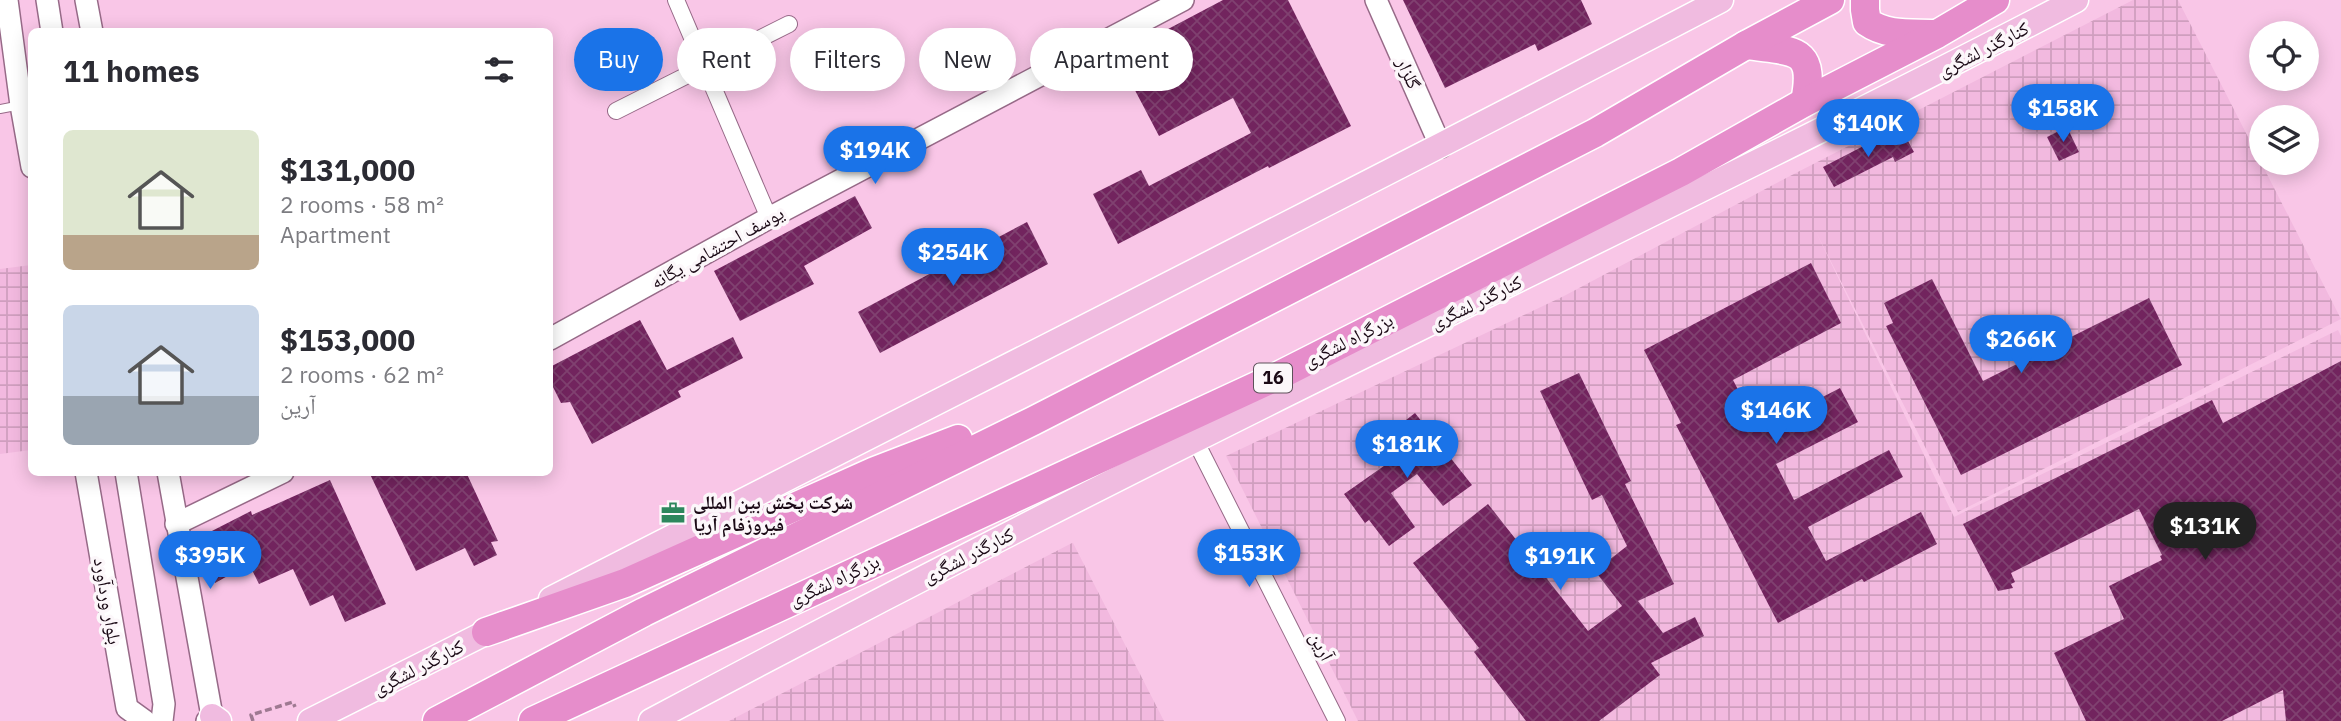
<!DOCTYPE html>
<html lang="en">
<head>
<meta charset="utf-8">
<style>
	:root { --surface:#fff; --page:#f2f2f3; --text:#2b2b33; --muted:#7c7c81; --accent:#1a73e8 }
	body { margin:0; font-family:"IBM Plex Sans","Noto Naskh Arabic",sans-serif; background:var(--page); color:var(--text); height:100vh; display:flex; flex-direction:column; font-size:26px; white-space:nowrap }
	* { box-sizing:border-box; margin:0 }
	p { font-size:23px; color:var(--muted) }
	.icon { flex:none; width:38px; height:38px; fill:none; stroke:currentColor; stroke-width:2; stroke-linecap:round; stroke-linejoin:round }
	.map { position:relative; flex:1; overflow:hidden }
	.panel { position:absolute; left:28px; top:28px; width:525px; height:448px; display:flex; flex-direction:column; background:var(--surface); border-radius:10px; box-shadow:0 4px 18px #0003 }
	.panel>* { flex:none }
	.guide { position:absolute; left:574px; top:28px; width:665px; height:63px; display:flex; gap:14px }
	.fabs { position:absolute; left:2249px; top:21px; display:grid; gap:14px }
	.fabs a { display:grid; place-items:center; width:70px; height:70px; border-radius:50%; background:var(--surface); box-shadow:0 4px 18px #0003; font-size:35px }
	.price { position:absolute; translate:-50% -60px; padding:0 16px; border-radius:24px; background:var(--accent); color:#fff; font-size:23px; line-height:46px; filter:drop-shadow(0 2px 4px #0008) }
	.price::after { content:''; position:absolute; left:50%; top:42px; width:21px; height:16px; margin-left:-10px; background:inherit; clip-path:polygon(0 0,100% 0,50% 100%) }
	.price.on { background:#222; color:#fff }
	ul { padding:0; list-style:none }
	li { display:flex; align-items:center; gap:21px; height:175px; padding:0 35px }
	li span { display:grid; place-items:center; flex:none; width:196px; height:140px; border-radius:10px; color:#555 }
	li>.icon { margin-inline-start:auto }
	span .icon { width:84px; height:84px; fill:#fffc; stroke-width:1 }
	li b { font-size:30px }
	h2 { display:flex; justify-content:space-between; align-items:center; height:84px; padding:0 35px; font-size:30px }
	.chip { padding:0 24px; border-radius:32px; background:var(--surface); box-shadow:0 4px 18px #0003; font-size:24px; line-height:63px }
	.chip.on { background:var(--accent); color:#fff }
	.map>svg:first-child { display:block }
	.industrial { fill:url(#industrial-grid) }
	.building { fill:url(#building-cross-hatch) }
	.lines { fill:none; stroke-linecap:round; stroke-linejoin:round }
	.lane-casing { stroke:#976a88; stroke-width:10 }
	.street-casing { stroke:#976a88; stroke-width:18 }
	.secondary-casing { stroke:#976a88; stroke-width:24 }
	.primary-casing { stroke:#fff; stroke-width:27 }
	.highway-casing { stroke:#fff; stroke-width:31 }
	.path { stroke:#9e7991; stroke-width:3.5; stroke-dasharray:7 3.5; stroke-linecap:butt }
	.lane { stroke:#fff; stroke-width:8 }
	.street { stroke:#fff; stroke-width:16 }
	.secondary { stroke:#fff; stroke-width:21 }
	.primary { stroke:#f0bbe0; stroke-width:24 }
	.highway { stroke:#e68dcb; stroke-width:28 }
	.labels { text-anchor:middle; stroke-width:7; stroke-linejoin:round; paint-order:stroke }
	.shield { fill:#fcf7fa; stroke:#5e505a; stroke-width:2 }
	.shield-label { font-size:18px; font-weight:bold; fill:#1a0915 }
	.street-label { font-size:19px; fill:#1a0915; stroke:#fcf7fa }
	.poi-label { font-size:19px; font-weight:bold; fill:#1a0915; stroke:#fcf7fa; text-anchor:start }
</style>
</head>
<body>
<div class="map">
<svg width="2341" height="721" viewBox="0 0 2341 721">
	<defs>
		<pattern id="industrial-grid" width="8" height="8" patternUnits="userSpaceOnUse" patternTransform="scale(1.75)"><rect width="8" height="8" fill="#f2b9df"/><path d="M0 4h8M4 0v8" fill="none" stroke="#cf9ebe"/></pattern>
		<pattern id="building-cross-hatch" width="8" height="8" patternUnits="userSpaceOnUse" patternTransform="scale(1.75)"><rect width="8" height="8" fill="#72245e"/><path d="M0 0l8 8M0 8l8-8" fill="none" stroke="#804170"/></pattern>
	</defs>
	<rect width="100%" height="100%" fill="#f9c6e7"/>
	<!-- industrial -->
	<g class="industrial">
		<path d="M2133,0H2178L2341,319L1958,512L1816,232L1954,517L2338,330L2341,336V721H1358L1226,456L1564,296L1790,176Z"/>
		<path d="M31,265V450L0,454V269Z"/>
		<path d="M1073,543L1164,721H729L1072,543Z"/>
	</g>
	<!-- building -->
	<g class="building">
		<path d="M1223,0H1288L1351,126L1269,168L1268,166L1118,244L1093,194L1141,170L1149,186L1251,133L1233,98L1159,136L1117,56Z"/>
		<path d="M1403,0H1581L1592,24L1538,51L1535,44L1445,88Z"/>
		<path d="M2067,127L2079,152L2059,161L2047,137Z"/>
		<path d="M1903,132L1914,152L1895,162L1893,157L1834,187L1823,167L1877,139L1880,144Z"/>
		<path d="M855,196L872,228L804,266L814,284L740,321L714,271Z"/>
		<path d="M1027,222L1048,264L880,353L858,312Z"/>
		<path d="M1811,263L1841,323L1733,380L1759,430L1840,388L1858,422L1776,464L1794,500L1889,450L1903,477L1808,527L1826,561L1921,512L1937,544L1864,582L1862,579L1778,623L1676,425L1681,423L1644,350Z"/>
		<path d="M1932,279L1983,381L2149,298L2182,365L1961,475L1886,326L1893,323L1884,303Z"/>
		<path d="M640,320L667,370L733,337L743,358L678,391L681,397L592,444L570,402L561,403L550,381V367Z"/>
		<path d="M2341,361V721H2286L2283,690L2222,721H2086L2054,653L2124,619L2109,586L2162,560L2160,556L2162,555L2139,509L2011,573L2015,582L2011,584L2013,588L1998,591L1963,524L2212,400L2223,423Z"/>
		<path d="M1579,373L1631,481L1625,484L1674,584L1638,601L1663,633L1695,617L1704,636L1651,663L1660,675L1599,721H1526L1474,652L1479,648L1413,563L1488,504L1588,631L1622,606L1595,571L1627,546L1602,495L1592,500L1540,391Z"/>
		<path d="M1415,413L1472,485L1443,506L1417,474L1391,493L1415,527L1389,546L1369,520L1365,523L1344,494L1401,454L1387,435Z"/>
		<path d="M369,472H466L498,541L491,542L497,555L474,566L465,548L416,571Z"/>
		<path d="M330,480L386,604L345,622L333,595L310,606L293,569L259,584L249,564L215,583L206,534L251,511L252,515Z"/>
	</g>
	<g class="lines">
		<!-- lane casing -->
		<g class="lane-casing">
			<path id="lane" d="M0,109L21,105"/>
		</g>
		<!-- street casing -->
		<g class="street-casing">
			<g id="street">
				<path d="M676,0L769,218"/>
				<path d="M616,111L789,24"/>
				<path d="M1195,440L1337,721"/>
			</g>
		</g>
		<!-- secondary casing -->
		<g class="secondary-casing">
			<g id="secondary">
				<path d="M7,0L21,105L32,167"/>
				<path d="M47,0L52,32"/>
				<path d="M86,0L92,32"/>
				<path d="M1376,0L1441,147"/>
				<path d="M550,339L769,218L1183,0"/>
				<path d="M86,472L127,708L145,721"/>
				<path d="M126,472L164,704L162,721"/>
				<path d="M168,472L212,716L207,721"/>
				<path d="M176,524L283,472"/>
			</g>
		</g>
		<!-- primary casing -->
		<g class="primary-casing">
			<g id="primary">
				<path d="M551,599C941,399 1333,203 1721,0"/>
				<path d="M212,716L219,721"/>
				<path d="M310,721L503,624"/>
				<path d="M651,721C831,625 1011,532 1193,441C1487,293 1785,152 2076,0"/>
			</g>
		</g>
		<!-- highway casing -->
		<g class="highway-casing">
			<g id="highway">
				<path d="M1865,0V10L1867,22C1887,36 1910,33 1934,34"/>
				<path d="M1746,45C1793,52 1816,45 1805,102"/>
				<path d="M486,632L625,583L875,471L958,439"/>
				<path d="M437,721L644,612L1033,421L1595,133L1746,45L1830,0"/>
				<path d="M533,721L1276,377L1681,172L1805,102L1937,34L1995,0"/>
			</g>
		</g>
		<!-- path -->
		<path class="path" d="M253,721L251,715L293,702L295,707"/>
		<!-- lane -->
		<use href="#lane" class="lane"/>
		<!-- street -->
		<use href="#street" class="street"/>
		<!-- secondary -->
		<use href="#secondary" class="secondary"/>
		<!-- primary -->
		<use href="#primary" class="primary"/>
		<!-- highway -->
		<use href="#highway" class="highway"/>
	</g>
	<!-- icons -->
	<defs>
		<g id="office-bare" transform="scale(1.89)"><path d="M-6-3h4V-5.5h4V-3h4V5H-6ZM-1-4.5V-3h2v-1.5ZM-6 0V1H6V0Z" fill="#2d875d" stroke="#fcf7fa" stroke-width="2.5" paint-order="stroke"/></g>
	</defs>
	<g fill-rule="evenodd">
		<use href="#office-bare" x="673" y="513"/>
	</g>
	<g class="labels">
		<!-- shield labels -->
		<rect class="shield" x="1254" y="363.5" width="38" height="29" rx="5"/>
		<g class="shield-label">
			<text x="1273" y="384">16</text>
		</g>
		<!-- street labels -->
		<g class="street-label">
			<text transform="translate(1983 49) rotate(-27)" y="7">کنارگذر لشگری</text>
			<text transform="translate(1409 73) rotate(66)" y="7">گلزار</text>
			<text transform="translate(717 247) rotate(-29)" y="7">یوسف احتشامی یگانه</text>
			<text transform="translate(1476 302) rotate(-26)" y="7">کنارگذر لشگری</text>
			<text transform="translate(1348 340) rotate(-27)" y="7">بزرگراه لشگری</text>
			<text transform="translate(968 555) rotate(-27)" y="7">کنارگذر لشگری</text>
			<text transform="translate(834 580) rotate(-25)" y="7">بزرگراه لشگری</text>
			<text transform="translate(108 601) rotate(80)" y="7">بلوار وردآورد</text>
			<text transform="translate(1322 646) rotate(63)" y="7">آرین</text>
			<text transform="translate(418 667) rotate(-27)" y="7">کنارگذر لشگری</text>
		</g>
		<!-- poi labels -->
		<g class="poi-label">
			<text x="693" y="509">شرکت پخش بین المللی<tspan x="693" dy="22">فیروزفام آریا</tspan></text>
		</g>
	</g>
</svg>
<div class="fabs">
<a><svg class="icon" aria-label="locate" viewBox="0 0 24 24"><circle cx="12" cy="12" r="6"/><path d="M12 2v4M12 18v4M2 12h4M18 12h4"/></svg></a>
<a><svg class="icon" aria-label="layers" viewBox="0 0 24 24"><path d="M12 4l9 5-9 5-9-5zM3 14l9 5 9-5"/></svg></a>
</div>
<b class="price" style="left:2063px;top:144px">$158K</b>
<b class="price" style="left:1868px;top:159px">$140K</b>
<b class="price" style="left:875px;top:186px">$194K</b>
<b class="price" style="left:953px;top:288px">$254K</b>
<b class="price" style="left:2021px;top:375px">$266K</b>
<b class="price" style="left:1776px;top:446px">$146K</b>
<b class="price" style="left:1407px;top:480px">$181K</b>
<b class="price on" style="left:2205px;top:562px">$131K</b>
<b class="price" style="left:1249px;top:589px">$153K</b>
<b class="price" style="left:210px;top:591px">$395K</b>
<b class="price" style="left:1560px;top:592px">$191K</b>
<div class="guide">
<a class="chip on">Buy</a>
<a class="chip">Rent</a>
<a class="chip">Filters</a>
<a class="chip">New</a>
<a class="chip">Apartment</a>
</div>
<section class="panel">
<h2>11 homes<svg class="icon" aria-label="filters" viewBox="0 0 24 24"><path d="M4 7h16M4 17h16"/><circle cx="9" cy="7" r="2"/><circle cx="15" cy="17" r="2"/></svg></h2>
<ul>
<li><span style="background:linear-gradient(#dfe7d0 75%,#b9a48a 0)"><svg class="icon" aria-label="home" viewBox="0 0 24 24"><path d="M3 11l9-7 9 7M6 9v11h12V9"/></svg></span><div><b>$131,000</b><p>2 rooms · 58 m²</p><p>Apartment</p></div></li>
<li><span style="background:linear-gradient(#c9d6e8 65%,#9aa5b1 0)"><svg class="icon" aria-label="home" viewBox="0 0 24 24"><path d="M3 11l9-7 9 7M6 9v11h12V9"/></svg></span><div><b>$153,000</b><p>2 rooms · 62 m²</p><p>آرین</p></div></li>
</ul>
</section>
</div>
</body>
</html>
